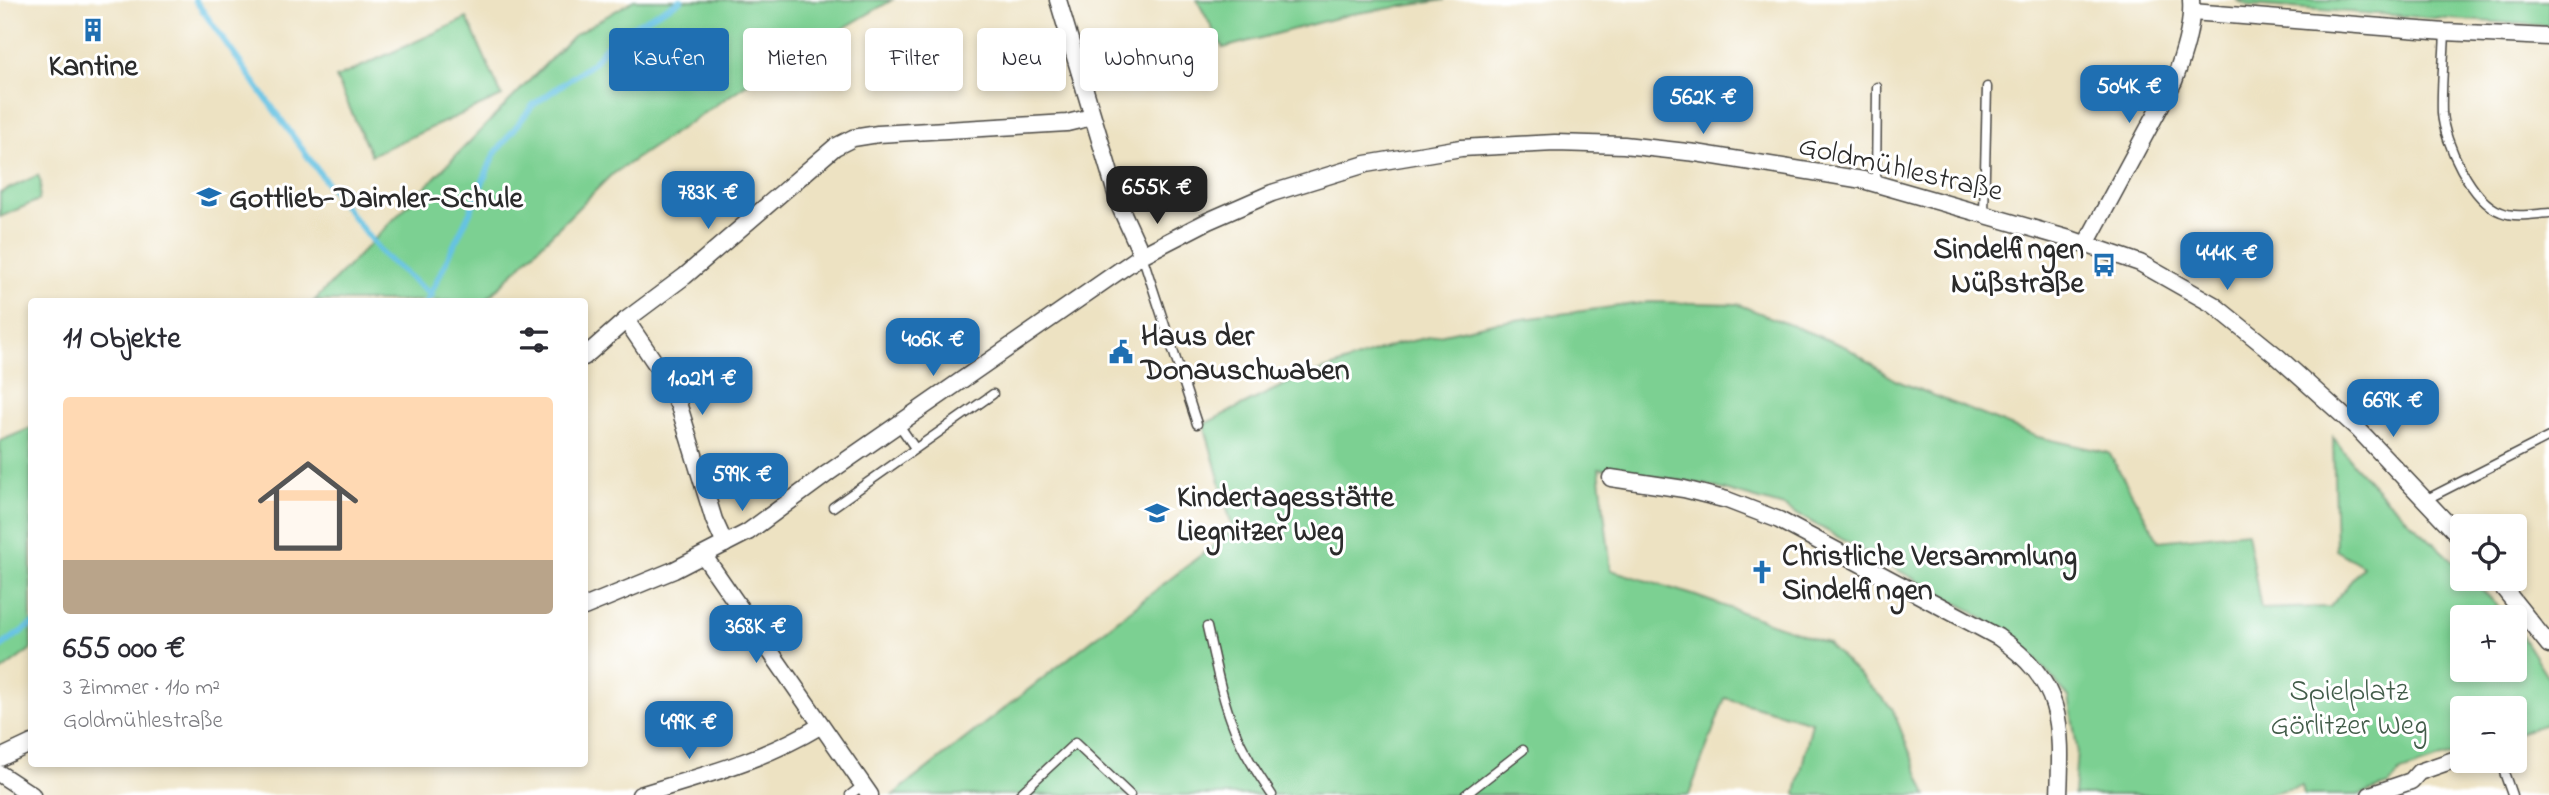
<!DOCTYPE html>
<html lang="de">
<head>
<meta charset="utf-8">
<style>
	:root { --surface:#fff; --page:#f2f2f3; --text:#2b2b33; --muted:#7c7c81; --line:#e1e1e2; --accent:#1f6fb2 }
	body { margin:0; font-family:"Indie Flower",sans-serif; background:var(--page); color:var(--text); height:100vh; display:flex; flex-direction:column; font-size:26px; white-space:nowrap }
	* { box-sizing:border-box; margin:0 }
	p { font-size:23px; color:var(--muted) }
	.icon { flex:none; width:38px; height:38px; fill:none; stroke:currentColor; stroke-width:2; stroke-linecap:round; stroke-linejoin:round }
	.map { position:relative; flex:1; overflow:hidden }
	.sheet { position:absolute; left:28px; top:298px; width:560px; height:469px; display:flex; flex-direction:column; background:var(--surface); border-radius:7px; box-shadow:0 4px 10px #0003 }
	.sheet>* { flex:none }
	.top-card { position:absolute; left:609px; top:28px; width:665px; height:63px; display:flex; gap:14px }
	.controls { position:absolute; left:2450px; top:514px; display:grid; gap:14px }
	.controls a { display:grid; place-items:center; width:77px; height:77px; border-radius:7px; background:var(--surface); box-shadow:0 4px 10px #0003; font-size:35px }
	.price { position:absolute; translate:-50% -60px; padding:0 16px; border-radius:14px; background:var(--accent); color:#fff; font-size:23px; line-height:46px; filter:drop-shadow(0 2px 4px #0008) }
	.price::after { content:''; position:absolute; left:50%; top:42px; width:21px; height:16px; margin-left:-10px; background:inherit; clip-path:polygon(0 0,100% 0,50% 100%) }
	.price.selected { background:#222; color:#fff }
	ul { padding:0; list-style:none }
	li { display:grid; align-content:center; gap:14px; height:371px; padding:0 35px }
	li+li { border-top:2px solid var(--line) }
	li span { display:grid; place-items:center; height:217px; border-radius:7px; color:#555 }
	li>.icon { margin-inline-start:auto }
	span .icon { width:126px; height:126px; fill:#fffc; stroke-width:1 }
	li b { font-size:30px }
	h2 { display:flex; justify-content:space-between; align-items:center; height:84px; padding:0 35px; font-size:30px }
	.tag { padding:0 24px; border-radius:7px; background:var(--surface); box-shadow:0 4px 10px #0003; font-size:24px; line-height:63px }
	.tag.selected { background:var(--accent); color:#fff }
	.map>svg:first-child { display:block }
	.green { fill:#7cd092; stroke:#547e5e; stroke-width:2 }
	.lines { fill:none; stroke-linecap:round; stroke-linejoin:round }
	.stream { stroke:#65c2e3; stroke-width:6 }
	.service-casing { stroke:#484642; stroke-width:11 }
	.minor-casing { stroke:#484642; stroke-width:19 }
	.service { stroke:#fff; stroke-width:8 }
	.minor { stroke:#fff; stroke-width:16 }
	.labels { text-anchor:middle; stroke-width:6; stroke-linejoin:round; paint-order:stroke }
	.poi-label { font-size:30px; font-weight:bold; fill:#2b2b2b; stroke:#fff; text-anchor:start }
	.street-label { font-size:30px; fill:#2b2b2b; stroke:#fff }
	.park-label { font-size:30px; fill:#435d4a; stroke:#fff }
</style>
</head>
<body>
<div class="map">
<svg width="2549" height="795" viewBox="0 0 2549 795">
	<rect width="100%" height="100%" fill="#fff"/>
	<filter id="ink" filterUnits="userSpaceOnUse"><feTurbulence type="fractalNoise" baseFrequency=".0143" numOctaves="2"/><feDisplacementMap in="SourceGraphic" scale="14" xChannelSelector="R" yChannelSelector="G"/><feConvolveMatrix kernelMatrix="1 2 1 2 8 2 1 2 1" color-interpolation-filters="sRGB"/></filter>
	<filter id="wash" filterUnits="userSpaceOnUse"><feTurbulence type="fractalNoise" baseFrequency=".00686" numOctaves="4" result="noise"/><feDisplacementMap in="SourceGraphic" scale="28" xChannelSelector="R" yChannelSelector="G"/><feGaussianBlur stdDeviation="1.57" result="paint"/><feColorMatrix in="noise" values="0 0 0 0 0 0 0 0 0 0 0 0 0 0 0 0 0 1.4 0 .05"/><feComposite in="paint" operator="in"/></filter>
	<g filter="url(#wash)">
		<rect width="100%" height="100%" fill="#ede2c2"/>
		<!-- green -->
		<g class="green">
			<path d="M634,0H892L744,86L610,176L485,301H314L573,36Z"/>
			<path d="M1197,0H1445L1351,14L1223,48Z"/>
			<path d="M2236,0H2549V26L2248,5Z"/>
			<path d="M467,18L502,96L371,155L336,78Z"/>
			<path d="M38,175L41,183L39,200L0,217V193Z"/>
			<path d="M1649,302L1737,304L1846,347L1895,380L2038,437L2109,453L2159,541L2247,532L2261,609L2330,607L2363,566L2336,550L2333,437L2355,466L2387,500L2462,570V579H2472L2509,618H2462V670H2515V625L2549,679V723L2515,734V709H2462V751L2401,772L2389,785L2358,795H2304L2302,786L2261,795H2074L2077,748L2069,697L2022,644L1965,607L1784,507L1707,485L1599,468L1611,570L1693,595L1827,643L1892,708L1927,795H1798L1796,793L1812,722L1725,698L1689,795H893L1233,530L1204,424L1288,383L1394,345L1493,323Z"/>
			<path d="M31,428V649L0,672V441Z"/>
		</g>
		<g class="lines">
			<!-- stream -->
			<g class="stream">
				<path d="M195,0L334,193L384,256L432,296"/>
				<path d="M427,301L470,212L494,155L533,105L593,63L614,37L681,0"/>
				<path d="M0,647L32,624"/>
			</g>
		</g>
	</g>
	<g filter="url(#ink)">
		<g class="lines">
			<!-- service casing -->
			<g class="service-casing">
				<g id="service">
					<path d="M2445,32C2444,59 2441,86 2442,113C2444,142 2472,202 2501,212C2515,218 2534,214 2549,213"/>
					<path d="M1876,184L1877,87"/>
					<path d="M1984,214L1987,87"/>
					<path d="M1142,255L1197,424"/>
					<path d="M899,425L915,448"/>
					<path d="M2427,499L2549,437"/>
					<path d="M833,507L993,394"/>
					<path d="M1207,627C1215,661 1221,696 1234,728C1243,752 1258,774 1272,795"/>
					<path d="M2500,761L2512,795"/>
					<path d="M850,795L863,785"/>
					<path d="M1019,795L1075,743L1130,795"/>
					<path d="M1465,795L1523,750"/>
				</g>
			</g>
			<!-- minor casing -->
			<g class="minor-casing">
				<g id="minor">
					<path d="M1058,0L1120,207L1142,255"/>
					<path d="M2192,12L2445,32L2549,37"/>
					<path d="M2086,244L2174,81C2183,56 2193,27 2191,0"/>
					<path d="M626,320L662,373L679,406L714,520L725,544"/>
					<path d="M584,357L626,320L685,276L835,147L853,138L878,134L1067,123L1092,117"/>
					<path d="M1611,478L1684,489L1727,500L1779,520L1998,637C2063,682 2062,722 2059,795"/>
					<path d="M704,556L870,795"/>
					<path d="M2496,579L2549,645"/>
					<path d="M584,607L674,570L748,532L828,473L1142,255L1208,221L1272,193L1366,164L1461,148L1555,143L1624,145L1696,153L1863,180L2073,240L2140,263L2214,305L2278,357L2358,429L2462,539"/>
					<path d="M0,758L32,743"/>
					<path d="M0,774L32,795"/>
					<path d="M640,795C702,776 764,760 820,726"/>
					<path d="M2370,795L2411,781L2419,772L2462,757"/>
				</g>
			</g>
			<!-- service -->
			<use href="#service" class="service"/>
			<!-- minor -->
			<use href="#minor" class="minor"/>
		</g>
	</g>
	<!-- icons -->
	<defs>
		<g id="building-bare" transform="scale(1.89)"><path d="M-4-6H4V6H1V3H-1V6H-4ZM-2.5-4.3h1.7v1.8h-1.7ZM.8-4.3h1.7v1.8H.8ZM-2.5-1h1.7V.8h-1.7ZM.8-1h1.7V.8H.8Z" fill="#1f6fb2" stroke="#fff" stroke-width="2.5" paint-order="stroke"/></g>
		<g id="school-bare" transform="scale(1.89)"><path d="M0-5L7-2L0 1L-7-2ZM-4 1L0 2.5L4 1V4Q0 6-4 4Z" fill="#1f6fb2" stroke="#fff" stroke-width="2.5" paint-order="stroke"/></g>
		<g id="bus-bare" transform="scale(1.89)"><path d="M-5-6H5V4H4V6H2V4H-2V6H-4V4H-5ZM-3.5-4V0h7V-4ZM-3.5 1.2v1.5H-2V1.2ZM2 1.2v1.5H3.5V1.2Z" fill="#1f6fb2" stroke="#fff" stroke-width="2.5" paint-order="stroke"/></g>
		<g id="civic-bare" transform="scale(1.89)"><path d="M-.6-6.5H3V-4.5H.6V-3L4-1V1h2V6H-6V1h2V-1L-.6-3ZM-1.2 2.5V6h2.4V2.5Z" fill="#1f6fb2" stroke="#fff" stroke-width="2.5" paint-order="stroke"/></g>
		<g id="church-bare" transform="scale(1.89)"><path d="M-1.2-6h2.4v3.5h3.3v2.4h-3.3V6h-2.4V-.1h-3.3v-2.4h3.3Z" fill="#1f6fb2" stroke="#fff" stroke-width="2.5" paint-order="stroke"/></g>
	</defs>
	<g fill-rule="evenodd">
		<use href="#building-bare" x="93" y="30"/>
		<use href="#school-bare" x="209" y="197"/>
		<use href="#bus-bare" x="2104" y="265"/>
		<use href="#civic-bare" x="1121" y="352"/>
		<use href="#school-bare" x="1157" y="513"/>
		<use href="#church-bare" x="1762" y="572"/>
	</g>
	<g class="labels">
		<!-- poi labels -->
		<g class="poi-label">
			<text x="93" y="75" text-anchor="middle">Kantine</text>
			<text x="229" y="207">Gottlieb-Daimler-Schule</text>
			<text x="2084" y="258" text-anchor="end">Sindelfingen<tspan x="2084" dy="34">Nüßstraße</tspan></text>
			<text x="1141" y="345">Haus der<tspan x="1141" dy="34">Donauschwaben</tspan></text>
			<text x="1177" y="506">Kindertagesstätte<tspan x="1177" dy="34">Liegnitzer Weg</tspan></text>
			<text x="1782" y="565">Christliche Versammlung<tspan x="1782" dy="34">Sindelfingen</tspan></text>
		</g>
		<!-- street labels -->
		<g class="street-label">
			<text transform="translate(1901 167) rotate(13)" y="10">Goldmühlestraße</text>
		</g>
		<!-- park labels -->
		<g class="park-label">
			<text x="2349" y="700">Spielplatz<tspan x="2349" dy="34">Görlitzer Weg</tspan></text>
		</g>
	</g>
</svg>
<div class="controls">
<a><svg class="icon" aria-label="locate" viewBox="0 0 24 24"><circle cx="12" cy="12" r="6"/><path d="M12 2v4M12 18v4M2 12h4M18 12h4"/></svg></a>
<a>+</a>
<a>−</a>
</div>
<b class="price" style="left:2129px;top:125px">504K €</b>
<b class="price" style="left:1703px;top:136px">562K €</b>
<b class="price selected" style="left:1157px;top:226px">655K €</b>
<b class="price" style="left:708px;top:231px">783K €</b>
<b class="price" style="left:2227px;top:292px">444K €</b>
<b class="price" style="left:933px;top:378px">406K €</b>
<b class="price" style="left:702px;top:417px">1.02M €</b>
<b class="price" style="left:2393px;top:439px">669K €</b>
<b class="price" style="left:742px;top:513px">599K €</b>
<b class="price" style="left:756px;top:665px">368K €</b>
<b class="price" style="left:689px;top:761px">499K €</b>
<div class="top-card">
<a class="tag selected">Kaufen</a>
<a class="tag">Mieten</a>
<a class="tag">Filter</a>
<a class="tag">Neu</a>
<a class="tag">Wohnung</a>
</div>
<section class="sheet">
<h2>11 Objekte<svg class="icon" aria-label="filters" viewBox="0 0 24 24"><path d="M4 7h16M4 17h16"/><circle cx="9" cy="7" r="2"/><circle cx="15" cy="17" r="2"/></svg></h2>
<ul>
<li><span style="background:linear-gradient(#ffd9b3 75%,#b9a48a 0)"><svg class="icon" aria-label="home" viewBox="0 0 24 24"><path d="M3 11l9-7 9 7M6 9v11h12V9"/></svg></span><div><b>655 000 €</b><p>3 Zimmer · 110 m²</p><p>Goldmühlestraße</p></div></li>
</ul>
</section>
</div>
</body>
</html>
